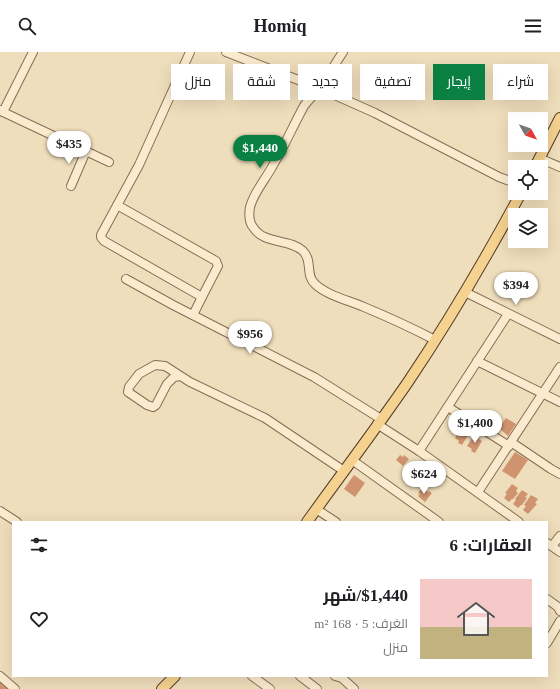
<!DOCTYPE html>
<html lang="ar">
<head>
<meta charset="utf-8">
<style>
	:root { --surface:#fff; --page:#f6f6f6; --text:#202124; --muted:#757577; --accent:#0b8043 }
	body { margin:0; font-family:"Times New Roman",Cairo,serif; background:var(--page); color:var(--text); direction:rtl; height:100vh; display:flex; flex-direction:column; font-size:15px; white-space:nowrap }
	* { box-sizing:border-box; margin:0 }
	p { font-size:13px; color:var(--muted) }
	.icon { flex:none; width:22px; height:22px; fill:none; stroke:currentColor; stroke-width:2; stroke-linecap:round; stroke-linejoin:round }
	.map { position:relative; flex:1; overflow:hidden; direction:ltr }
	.drawer { position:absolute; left:12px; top:469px; width:536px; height:156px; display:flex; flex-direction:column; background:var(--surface); border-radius:0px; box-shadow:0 4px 16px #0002; direction:rtl }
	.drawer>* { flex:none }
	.guide { position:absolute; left:12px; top:12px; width:536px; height:36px; direction:rtl; display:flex; gap:8px }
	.needle { width:26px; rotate:130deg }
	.tools { position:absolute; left:508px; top:60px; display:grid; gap:8px }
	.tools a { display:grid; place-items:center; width:40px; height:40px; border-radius:0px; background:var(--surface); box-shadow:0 4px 16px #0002; font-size:20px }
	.price { position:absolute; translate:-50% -34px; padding:0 9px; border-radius:14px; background:#fff; color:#222; font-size:13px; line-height:26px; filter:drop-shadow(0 1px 2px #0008) }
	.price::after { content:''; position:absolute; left:50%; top:24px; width:12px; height:9px; margin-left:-6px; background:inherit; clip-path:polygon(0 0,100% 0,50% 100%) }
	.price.current { background:var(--accent); color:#fff }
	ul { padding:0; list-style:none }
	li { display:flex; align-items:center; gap:12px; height:100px; padding:0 16px }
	li span { display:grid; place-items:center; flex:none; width:112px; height:80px; border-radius:0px; color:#555 }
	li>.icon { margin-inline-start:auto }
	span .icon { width:48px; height:48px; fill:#fffc; stroke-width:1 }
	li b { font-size:17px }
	h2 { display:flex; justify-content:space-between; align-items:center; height:48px; padding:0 16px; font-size:17px }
	.tag { padding:0 14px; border-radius:0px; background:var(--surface); box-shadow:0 4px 16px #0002; font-size:14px; line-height:36px }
	.tag.current { background:var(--accent); color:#fff }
	header { display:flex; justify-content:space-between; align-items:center; height:52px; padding:0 16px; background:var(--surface); font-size:18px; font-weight:800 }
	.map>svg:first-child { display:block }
	.building { fill:#cf946f }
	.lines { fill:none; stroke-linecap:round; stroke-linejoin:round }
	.minor-casing { stroke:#866e55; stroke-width:10 }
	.major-casing { stroke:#533c2a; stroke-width:12 }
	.minor { stroke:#faebce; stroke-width:8 }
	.major { stroke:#f5d290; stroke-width:10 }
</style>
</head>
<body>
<header><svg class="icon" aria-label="menu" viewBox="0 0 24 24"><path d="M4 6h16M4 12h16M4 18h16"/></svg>Homiq<svg class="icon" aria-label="search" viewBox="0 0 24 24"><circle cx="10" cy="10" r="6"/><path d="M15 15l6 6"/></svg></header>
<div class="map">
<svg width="560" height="637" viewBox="0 0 560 637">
	<rect width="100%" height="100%" fill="#efdebb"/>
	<!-- building -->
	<g class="building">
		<path d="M506,366L516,372L508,384L499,376Z"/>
		<path d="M461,375L470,380L462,393L458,391L459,389L455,386Z"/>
		<path d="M474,383L482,389L475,401L471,399L472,397L467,394Z"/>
		<path d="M515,400L528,408L515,427L502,419Z"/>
		<path d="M400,403L403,405L404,403L409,407L403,414L396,408Z"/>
		<path d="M354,423L365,431L355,445L344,437Z"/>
		<path d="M512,432L518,436L516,439L518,441L513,447H512L509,450L504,446L507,442L505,441Z"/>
		<path d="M422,436L428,440L429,439L432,441L425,450L418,444L420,442L418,441Z"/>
		<path d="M522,438L528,442L525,445L527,446L522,453H521L518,456L513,452L516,448L515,447Z"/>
		<path d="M531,443L538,447L535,451L537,452L528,462L523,458L526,454L524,453Z"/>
		<path d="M0,629L10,637H0Z"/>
	</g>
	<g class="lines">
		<!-- minor casing -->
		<g class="minor-casing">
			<g id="minor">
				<path d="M226,0L319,36L375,61L499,125L515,131"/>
				<path d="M343,0C335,12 328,24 320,35C315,42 309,47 304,54C293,74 284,95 272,115C265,128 254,140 250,155C249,161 249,170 253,175C264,193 289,186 303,199C313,209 305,223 315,232C328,244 348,248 364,255C388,265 412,276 435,288"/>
				<path d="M0,58L3,60L33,0"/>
				<path d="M3,60L109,110"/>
				<path d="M539,106L560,115"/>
				<path d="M71,134L86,99"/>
				<path d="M117,153L216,209L218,214L202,245L104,189L101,185V183L139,113L190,0"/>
				<path d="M126,227L173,253L314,325L381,367"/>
				<path d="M465,240L560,287"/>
				<path d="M193,263L202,245"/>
				<path d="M477,309L560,350"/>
				<path d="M180,324L174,325L167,332L156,353L153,355L147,353L128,340L129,335L139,322L155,313L165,314L190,330L265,366L344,419"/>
				<path d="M448,355L509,394"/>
				<path d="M377,372L419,399L519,470"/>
				<path d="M511,390L551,417L560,422"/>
				<path d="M419,399L508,262"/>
				<path d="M352,408L439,470"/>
				<path d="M478,440L560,315"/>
				<path d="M316,457L336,470"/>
				<path d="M0,459L17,470"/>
				<path d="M547,491L560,500"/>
				<path d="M552,494L560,484"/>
				<path d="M547,547L558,555L560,559"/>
				<path d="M547,591L560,569"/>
				<path d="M0,624L15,637"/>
				<path d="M252,624L270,637"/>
				<path d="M300,624L317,637"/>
				<path d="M335,624L342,626L354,637"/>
			</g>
		</g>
		<!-- major casing -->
		<g class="major-casing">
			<g id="major">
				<path d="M535,115L560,66"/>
				<path d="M307,470C340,424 375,378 408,330C449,269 486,206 521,141"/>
				<path d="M162,637L175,624"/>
			</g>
		</g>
		<!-- minor -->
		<use href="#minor" class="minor"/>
		<!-- major -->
		<use href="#major" class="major"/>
	</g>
</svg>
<div class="tools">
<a><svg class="needle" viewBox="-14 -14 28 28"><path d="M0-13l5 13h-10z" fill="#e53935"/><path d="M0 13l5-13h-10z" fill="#757577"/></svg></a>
<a><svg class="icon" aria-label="locate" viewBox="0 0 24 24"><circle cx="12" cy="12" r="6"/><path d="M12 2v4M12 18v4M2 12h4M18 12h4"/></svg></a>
<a><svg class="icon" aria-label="layers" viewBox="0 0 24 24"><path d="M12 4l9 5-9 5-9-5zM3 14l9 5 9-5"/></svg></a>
</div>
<b class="price" style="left:69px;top:113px">$435</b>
<b class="price current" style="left:260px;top:117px">$1,440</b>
<b class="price" style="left:516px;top:254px">$394</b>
<b class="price" style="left:250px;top:303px">$956</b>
<b class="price" style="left:475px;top:392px">$1,400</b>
<b class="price" style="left:424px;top:443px">$624</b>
<div class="guide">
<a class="tag">شراء</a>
<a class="tag current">إيجار</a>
<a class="tag">تصفية</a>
<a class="tag">جديد</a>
<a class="tag">شقة</a>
<a class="tag">منزل</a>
</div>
<section class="drawer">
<h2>العقارات: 6<svg class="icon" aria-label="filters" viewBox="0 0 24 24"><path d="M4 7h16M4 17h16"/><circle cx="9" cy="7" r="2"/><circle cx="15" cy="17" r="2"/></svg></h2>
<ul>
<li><span style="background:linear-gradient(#f6c9c9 60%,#c2b280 0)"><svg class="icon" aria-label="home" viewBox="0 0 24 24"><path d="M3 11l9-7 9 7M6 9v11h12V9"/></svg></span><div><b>$1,440/شهر</b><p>الغرف: 5 · 168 m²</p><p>منزل</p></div><svg class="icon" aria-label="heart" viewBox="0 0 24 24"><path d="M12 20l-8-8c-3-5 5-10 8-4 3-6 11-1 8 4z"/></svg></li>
</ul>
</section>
</div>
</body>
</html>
